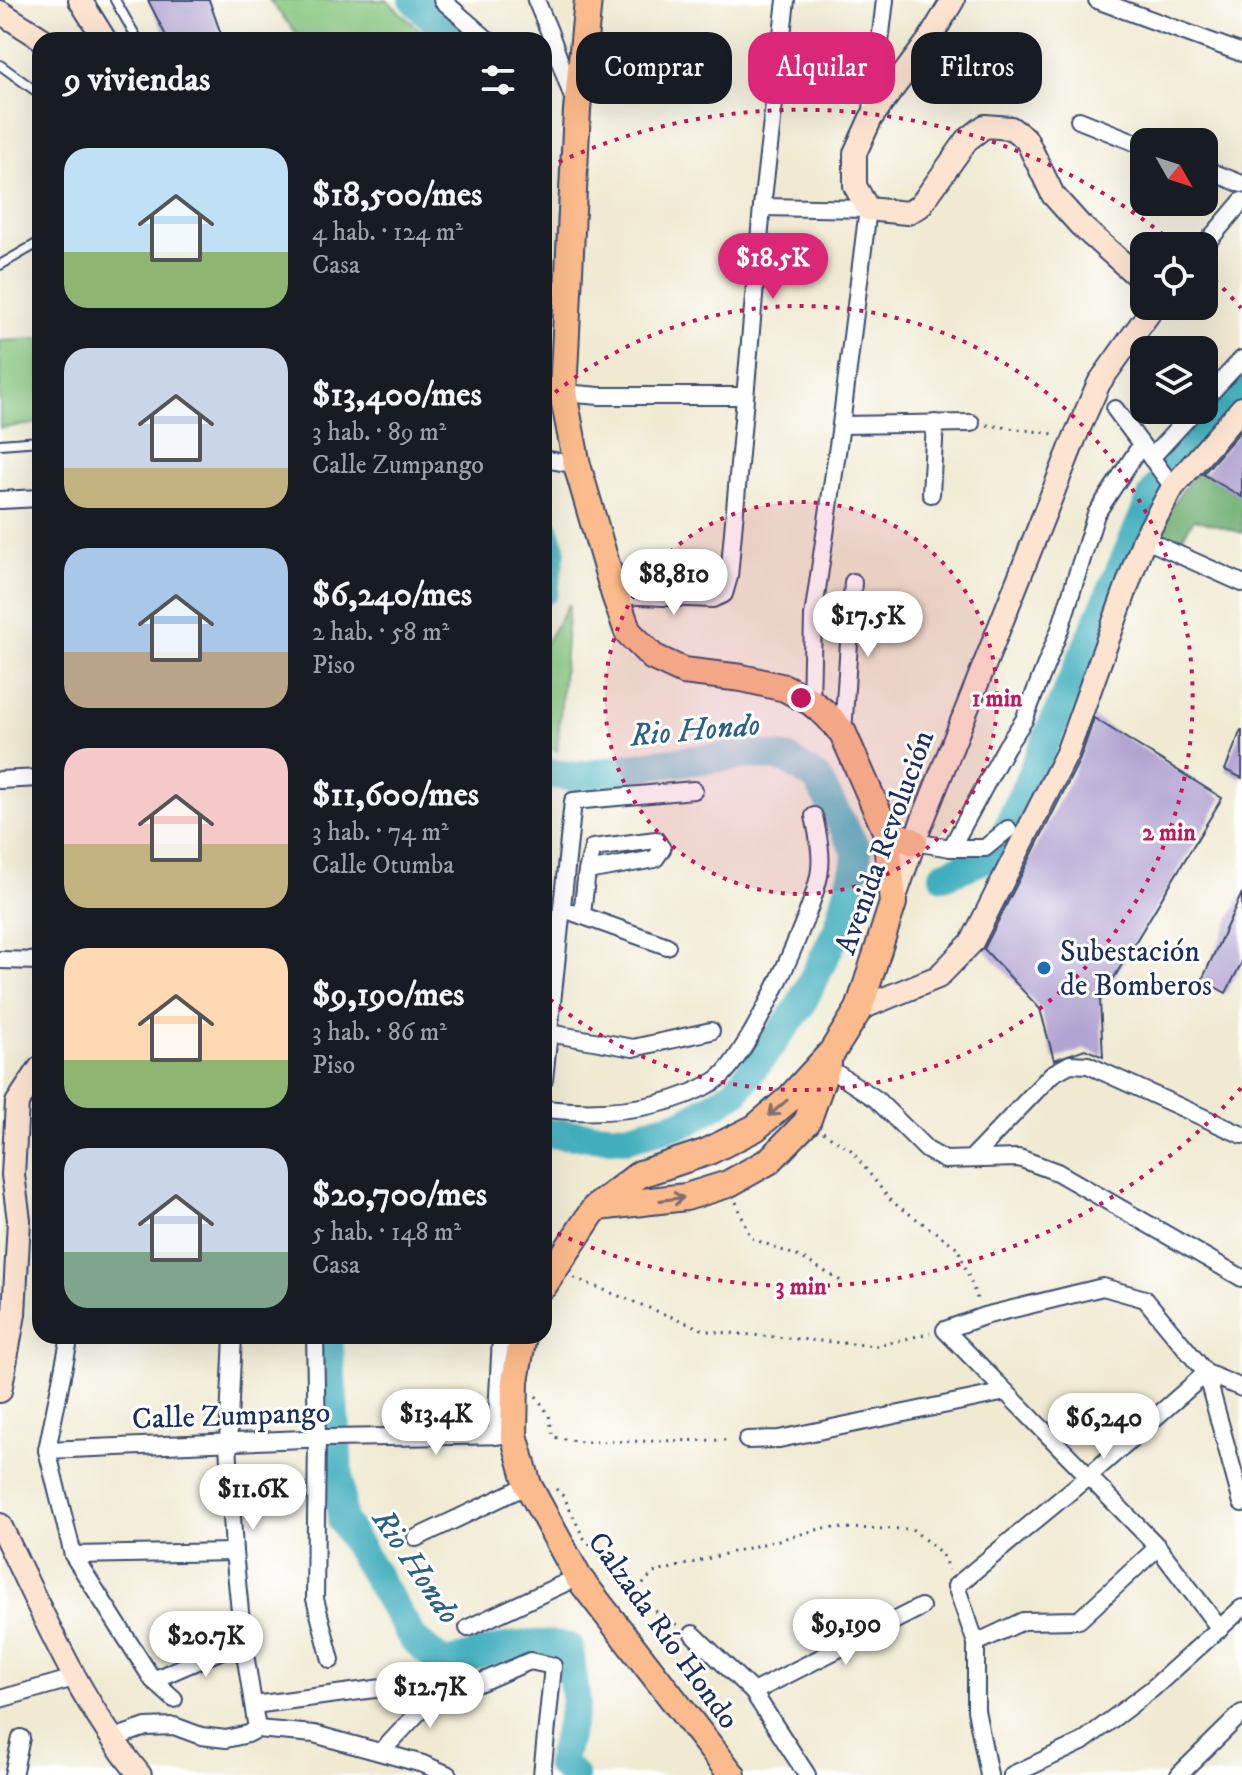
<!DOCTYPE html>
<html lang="es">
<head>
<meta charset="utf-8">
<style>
	:root { --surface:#171b24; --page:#20242c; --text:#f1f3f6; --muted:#9ea1a6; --accent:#db2777 }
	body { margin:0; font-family:"IM FELL DW Pica",serif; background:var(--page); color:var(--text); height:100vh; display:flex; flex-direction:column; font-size:30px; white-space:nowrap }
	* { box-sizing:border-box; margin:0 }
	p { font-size:26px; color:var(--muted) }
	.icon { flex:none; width:44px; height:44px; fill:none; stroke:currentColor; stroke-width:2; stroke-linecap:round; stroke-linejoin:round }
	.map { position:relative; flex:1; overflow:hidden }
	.panel { position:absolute; left:32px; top:32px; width:520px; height:1312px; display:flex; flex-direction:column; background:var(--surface); border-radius:24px; box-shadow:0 8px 32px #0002 }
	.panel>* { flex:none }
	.guide { position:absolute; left:576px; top:32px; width:546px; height:72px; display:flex; gap:16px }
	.needle { width:52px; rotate:129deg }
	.controls { position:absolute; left:1130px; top:128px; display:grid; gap:16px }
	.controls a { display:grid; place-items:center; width:88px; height:88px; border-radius:16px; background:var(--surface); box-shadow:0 8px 32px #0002; font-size:40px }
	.price { position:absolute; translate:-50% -68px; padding:0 18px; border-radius:28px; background:#fff; color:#222; font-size:26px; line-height:52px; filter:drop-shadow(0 2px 4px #0008) }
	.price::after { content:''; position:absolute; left:50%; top:48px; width:24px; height:18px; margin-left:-12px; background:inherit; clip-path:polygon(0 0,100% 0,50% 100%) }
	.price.active { background:var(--accent); color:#fff }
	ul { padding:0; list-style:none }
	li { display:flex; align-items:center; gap:24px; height:200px; padding:0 32px }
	li span { display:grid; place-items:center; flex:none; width:224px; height:160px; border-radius:24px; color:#555 }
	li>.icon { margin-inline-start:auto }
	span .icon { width:96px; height:96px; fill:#fffc; stroke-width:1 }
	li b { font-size:34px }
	h2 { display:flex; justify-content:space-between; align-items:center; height:96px; padding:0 32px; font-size:34px }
	.tag { padding:0 28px; border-radius:24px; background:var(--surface); box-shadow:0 8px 32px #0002; font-size:28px; line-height:72px }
	.tag.active { background:var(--accent); color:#fff }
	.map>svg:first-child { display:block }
	.green { fill:#85c67e; stroke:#507a6e; stroke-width:2 }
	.forest { fill:#6cab6d; stroke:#446d66; stroke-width:2 }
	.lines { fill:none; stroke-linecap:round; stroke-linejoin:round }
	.river { stroke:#40aebd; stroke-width:30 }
	.building { fill:#b2a4d2 }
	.lane-casing { stroke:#3b4b6f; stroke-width:12 }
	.street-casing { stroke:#3b4b6f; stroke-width:20 }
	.secondary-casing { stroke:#3b4b6f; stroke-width:26 }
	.primary-casing { stroke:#3b4b6f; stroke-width:30 }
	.path { stroke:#3b4b6f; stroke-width:3; stroke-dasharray:2 6; stroke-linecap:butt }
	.lane { stroke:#fff; stroke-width:8 }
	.street { stroke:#fff; stroke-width:16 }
	.secondary { stroke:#fde4d1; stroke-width:22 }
	.primary { stroke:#fbbb8c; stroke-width:26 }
	.oneway { stroke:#806e73 }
	.ring { fill:none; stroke:#c2185b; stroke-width:4; stroke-dasharray:4 8 }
	.poi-dot { fill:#1f6fb2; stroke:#fff; stroke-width:3 }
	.labels { text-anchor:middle; stroke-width:6; stroke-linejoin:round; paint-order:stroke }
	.street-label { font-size:30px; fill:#1b2f5e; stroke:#fff }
	.poi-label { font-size:30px; fill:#1b2f5e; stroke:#fff; text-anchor:start }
	.water-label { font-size:32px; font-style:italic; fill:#2a6284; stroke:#fff }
	.centre { fill:#c2185b; stroke:#fff; stroke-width:4 }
	.ring-label { font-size:24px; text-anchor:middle; font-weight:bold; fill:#c2185b; stroke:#fff; stroke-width:6; stroke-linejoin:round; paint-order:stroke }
</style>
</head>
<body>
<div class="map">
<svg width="1242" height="1775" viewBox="0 0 1242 1775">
	<rect width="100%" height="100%" fill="#fff"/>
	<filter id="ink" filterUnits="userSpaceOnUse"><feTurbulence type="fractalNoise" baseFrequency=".0125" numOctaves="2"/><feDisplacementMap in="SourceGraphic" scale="16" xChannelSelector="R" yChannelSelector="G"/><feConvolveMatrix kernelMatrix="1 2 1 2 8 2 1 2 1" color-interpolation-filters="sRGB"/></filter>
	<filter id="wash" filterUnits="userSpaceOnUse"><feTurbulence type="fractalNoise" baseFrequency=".006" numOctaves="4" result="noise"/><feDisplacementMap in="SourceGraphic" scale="32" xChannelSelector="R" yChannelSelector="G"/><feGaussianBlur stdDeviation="1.8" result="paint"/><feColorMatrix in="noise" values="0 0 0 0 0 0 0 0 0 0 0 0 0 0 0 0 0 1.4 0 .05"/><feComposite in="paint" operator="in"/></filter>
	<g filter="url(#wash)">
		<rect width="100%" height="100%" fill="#f0ead2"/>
		<!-- green -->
		<g class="green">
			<path d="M269,0H387L430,40H302Z"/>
			<path d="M40,339V423L0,428V341Z"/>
			<path d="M569,604L557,751L548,746L544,739V646Z"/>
		</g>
		<!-- forest -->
		<path class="forest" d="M1198,471L1242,497V533L1194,519L1181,539L1156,532L1182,490Z"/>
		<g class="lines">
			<!-- river -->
			<g class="river">
				<path d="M414,0L454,40"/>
				<path d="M544,529L551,549L544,590"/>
				<path d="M544,773L577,777L655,764L753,754L787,759L817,779L857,851L856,864L838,929L799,1008L735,1092L687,1122L626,1138L544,1133"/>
				<path d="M944,875L997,854L1153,495L1182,452L1242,393"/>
				<path d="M328,1336L342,1520L414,1640L445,1665C485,1652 526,1638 569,1648L576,1703L560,1763L573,1775"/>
			</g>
		</g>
		<g id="blocks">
			<!-- building -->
			<g class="building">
				<path d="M148,0H209L223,40H168Z"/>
				<path d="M1242,429V497L1203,474Z"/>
				<path d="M1094,718L1222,798L1100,1001L1103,1057L1085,1049L1054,1060L1040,1009L984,949L1080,759Z"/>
				<path d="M1241,730H1242V778L1225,770Z"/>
				<path d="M1242,893V962L1226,993L1202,980Z"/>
			</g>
		</g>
	</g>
	<g filter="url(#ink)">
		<use href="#blocks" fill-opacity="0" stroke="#3b4b6f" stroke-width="2"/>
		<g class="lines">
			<!-- lane casing -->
			<g class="lane-casing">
				<g id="lane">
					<path d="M115,0L138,40"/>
					<path d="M0,65L40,94"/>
					<path d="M0,265L40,242"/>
					<path d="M0,444L40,441"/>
				</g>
			</g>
			<!-- street casing -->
			<g class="street-casing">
				<g id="street">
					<path d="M442,0L488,40"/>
					<path d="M536,0L549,31L574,101"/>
					<path d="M1097,0L1242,53"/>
					<path d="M871,118L885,0"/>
					<path d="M1079,120L1144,146"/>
					<path d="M1204,169L1242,184"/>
					<path d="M762,207L868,209L841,425L813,617L811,702"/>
					<path d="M1204,246L1242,201"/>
					<path d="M563,393L600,396H745"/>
					<path d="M1204,400L1242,359"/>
					<path d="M1115,409L1173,487"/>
					<path d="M841,425L971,423"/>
					<path d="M1151,458L1195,410"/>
					<path d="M544,459L577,465"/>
					<path d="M931,494L935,423"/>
					<path d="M0,500L40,498"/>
					<path d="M1144,539L1242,583"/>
					<path d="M615,595L713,599L724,594L729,577L762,207L786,0"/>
					<path d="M843,733L853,582"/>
					<path d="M0,780L40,778"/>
					<path d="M914,842L951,848H985L1008,829"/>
					<path d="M951,848L1006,747L1024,720L1060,629L1096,514L1141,445"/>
					<path d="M572,912L667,946"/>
					<path d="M582,914L587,871L593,848L656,840L662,849L655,859L587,871"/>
					<path d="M0,960L40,961"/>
					<path d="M549,1033L633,1048L711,1031"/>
					<path d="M827,1067L876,1099L927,1150L945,1160L1019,1158L1057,1172L1242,1278"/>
					<path d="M544,1080L573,801L694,790"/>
					<path d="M544,1109C601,1115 664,1111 715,1081C747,1062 811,916 819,876C823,856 818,836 814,816"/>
					<path d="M971,1159L1052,1074L1070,1064L1088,1065L1242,1135"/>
					<path d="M70,1336L47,1450L73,1555L153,1680L174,1699"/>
					<path d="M233,1336L228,1443L234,1552L243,1641L257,1729"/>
					<path d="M315,1336L317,1439L315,1599L331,1660"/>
					<path d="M1206,1373L1242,1503"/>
					<path d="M496,1436L501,1336"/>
					<path d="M747,1440L779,1439L1006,1392"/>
					<path d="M47,1450L327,1438L514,1435"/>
					<path d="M416,1538L528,1485"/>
					<path d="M73,1555L234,1552"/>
					<path d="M468,1628L578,1577"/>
					<path d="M1220,1629L1158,1547L945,1330L984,1316L1103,1287L1145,1299L1206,1373L1242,1388"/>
					<path d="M693,1634L753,1692L807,1775"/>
					<path d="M976,1643L1023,1621L1079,1620L1158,1547"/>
					<path d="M153,1680L243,1641"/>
					<path d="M753,1692L921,1607"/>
					<path d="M0,1699L74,1678"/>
					<path d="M254,1705L450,1679L479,1683L530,1661L553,1666L542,1775"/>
					<path d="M111,1739L146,1727L174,1726L201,1736L226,1739L248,1734L257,1729L314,1734L423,1764L449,1775"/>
					<path d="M381,1752L450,1679"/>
					<path d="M13,1775L21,1738"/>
					<path d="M989,1775L976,1710V1643L956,1586L1090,1475L1206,1373"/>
					<path d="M1012,1775L1082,1742L1152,1689L1242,1608"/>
					<path d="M1179,1775L1242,1713"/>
				</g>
			</g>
			<!-- secondary casing -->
			<g class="secondary-casing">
				<g id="secondary">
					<path d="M80,0L105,40"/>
					<path d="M953,0L929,40L871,118L855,153V186L868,209L907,213L920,206L967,140L985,126L1011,128L1026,139L1053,195L1080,225L1144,282"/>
					<path d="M0,12L44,40"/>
					<path d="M894,900L914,842L1075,437L1099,383L1154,306"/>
					<path d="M859,1009L938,977L972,942L1067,753L1144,539L1173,487L1242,408"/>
					<path d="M0,1391L14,1314L19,1220L13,1175L17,1103L40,1068"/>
					<path d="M0,1525C42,1612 79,1701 140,1775"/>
				</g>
			</g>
			<!-- primary casing -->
			<g class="primary-casing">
				<g id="primary">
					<path d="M886,831L914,842"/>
					<path d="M598,1207L686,1197L728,1184L769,1161L807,1122L828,1063"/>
					<path d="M544,1285L595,1208L640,1174L707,1152L755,1128L789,1099L832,1052L859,1009L893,903L886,831L843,733L827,715L811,702L785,688L742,678L683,671L653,657L628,632L615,595L577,465L563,393L577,110L588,0"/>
					<path d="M523,1336L515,1381L514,1435L528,1485L578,1577L732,1775"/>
				</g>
			</g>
			<!-- path -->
			<g class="path">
				<path d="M987,425L1055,434"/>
				<path d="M823,1132L851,1150L891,1201L958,1248L978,1301"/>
				<path d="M736,1202L751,1238L802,1258L841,1281"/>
				<path d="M574,1278L707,1331L877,1346L930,1333"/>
				<path d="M536,1396L549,1415L553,1437L582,1442L731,1440"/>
				<path d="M556,1489L564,1497L583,1537L632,1596L679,1626"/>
				<path d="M632,1596L653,1573L824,1528L912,1529L941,1553L949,1570"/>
			</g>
			<!-- lane -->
			<use href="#lane" class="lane"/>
			<!-- street -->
			<use href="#street" class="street"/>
			<!-- secondary -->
			<use href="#secondary" class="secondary"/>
			<!-- primary -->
			<use href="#primary" class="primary"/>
		</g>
		<!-- one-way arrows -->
		<defs><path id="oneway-shaft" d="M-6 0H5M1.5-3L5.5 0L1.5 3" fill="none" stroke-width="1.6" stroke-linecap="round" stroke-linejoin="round" transform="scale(2)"/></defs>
		<g class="oneway">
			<use href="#oneway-shaft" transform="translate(778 1108) rotate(139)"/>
			<use href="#oneway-shaft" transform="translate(672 1199) rotate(-7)"/>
		</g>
	</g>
	<!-- distance rings -->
	<circle cx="801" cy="698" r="196" fill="#c2185b" fill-opacity=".12"/>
	<g class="ring">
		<circle cx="801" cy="698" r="196"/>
		<path d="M546 400A392 392 0 1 1 546 996"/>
		<path d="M1241 1088A588 588 0 0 1 548 1229M548 167A588 588 0 0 1 1175 244M1206 271A588 588 0 0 1 1241 308"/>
	</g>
	<!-- markers -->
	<circle class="poi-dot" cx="1044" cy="968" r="8"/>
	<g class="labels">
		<!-- street labels -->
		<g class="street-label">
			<text transform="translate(884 842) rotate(-70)" y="10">Avenida Revolución</text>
			<text transform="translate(231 1415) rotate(-2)" y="10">Calle Zumpango</text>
			<text transform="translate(664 1630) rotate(54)" y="10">Calzada Río Hondo</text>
		</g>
		<!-- poi labels -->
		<g class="poi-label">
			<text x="1060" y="961">Subestación<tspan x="1060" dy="34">de Bomberos</tspan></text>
		</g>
		<!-- water labels -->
		<g class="water-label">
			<text transform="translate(695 729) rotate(-5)" y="11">Rio Hondo</text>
			<text transform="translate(417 1566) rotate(56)" y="11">Rio Hondo</text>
		</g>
	</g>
	<circle cx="801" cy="698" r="12" class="centre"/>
	<g class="ring-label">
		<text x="997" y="706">1 min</text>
		<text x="1169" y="840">2 min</text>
		<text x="801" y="1294">3 min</text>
	</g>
</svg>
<div class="controls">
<a><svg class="needle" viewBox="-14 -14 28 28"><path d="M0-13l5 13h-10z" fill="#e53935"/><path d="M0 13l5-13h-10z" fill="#9ea1a6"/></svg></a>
<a><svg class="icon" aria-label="locate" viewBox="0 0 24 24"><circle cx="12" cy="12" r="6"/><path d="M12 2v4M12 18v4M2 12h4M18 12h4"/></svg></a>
<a><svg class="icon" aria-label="layers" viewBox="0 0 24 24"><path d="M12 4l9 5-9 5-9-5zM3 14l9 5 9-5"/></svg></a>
</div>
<b class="price active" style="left:773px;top:301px">$18.5K</b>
<b class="price" style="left:674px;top:617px">$8,810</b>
<b class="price" style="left:868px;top:659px">$17.5K</b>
<b class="price" style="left:436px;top:1457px">$13.4K</b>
<b class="price" style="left:1104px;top:1461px">$6,240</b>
<b class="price" style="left:253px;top:1532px">$11.6K</b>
<b class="price" style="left:846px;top:1667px">$9,190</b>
<b class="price" style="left:206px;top:1679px">$20.7K</b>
<b class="price" style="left:430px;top:1730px">$12.7K</b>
<div class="guide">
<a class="tag">Comprar</a>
<a class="tag active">Alquilar</a>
<a class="tag">Filtros</a>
</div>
<section class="panel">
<h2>9 viviendas<svg class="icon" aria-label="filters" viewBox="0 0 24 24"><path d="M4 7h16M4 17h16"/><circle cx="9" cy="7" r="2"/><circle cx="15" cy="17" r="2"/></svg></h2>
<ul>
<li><span style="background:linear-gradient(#bfe0f5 65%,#8fb573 0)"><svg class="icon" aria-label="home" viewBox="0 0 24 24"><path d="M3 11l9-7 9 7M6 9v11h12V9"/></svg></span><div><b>$18,500/mes</b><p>4 hab. · 124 m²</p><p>Casa</p></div></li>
<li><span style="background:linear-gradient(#c9d6e8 75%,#c2b280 0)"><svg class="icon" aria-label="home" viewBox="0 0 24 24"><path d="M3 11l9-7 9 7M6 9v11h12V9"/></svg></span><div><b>$13,400/mes</b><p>3 hab. · 89 m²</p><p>Calle Zumpango</p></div></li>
<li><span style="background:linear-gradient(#a9c7e8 65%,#b9a48a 0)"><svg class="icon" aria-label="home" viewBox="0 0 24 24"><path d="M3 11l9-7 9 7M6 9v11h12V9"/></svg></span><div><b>$6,240/mes</b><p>2 hab. · 58 m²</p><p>Piso</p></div></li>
<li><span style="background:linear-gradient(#f6c9c9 60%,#c2b280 0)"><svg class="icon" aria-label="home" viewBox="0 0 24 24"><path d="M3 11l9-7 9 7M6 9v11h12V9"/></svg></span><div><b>$11,600/mes</b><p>3 hab. · 74 m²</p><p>Calle Otumba</p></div></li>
<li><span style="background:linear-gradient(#ffd9b3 70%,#8fb573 0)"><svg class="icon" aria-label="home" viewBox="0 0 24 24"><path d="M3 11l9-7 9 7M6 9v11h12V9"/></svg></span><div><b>$9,190/mes</b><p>3 hab. · 86 m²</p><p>Piso</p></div></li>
<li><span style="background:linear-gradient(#c9d6e8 65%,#7fa58c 0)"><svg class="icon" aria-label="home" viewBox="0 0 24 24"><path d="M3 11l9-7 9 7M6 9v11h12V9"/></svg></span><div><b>$20,700/mes</b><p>5 hab. · 148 m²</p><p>Casa</p></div></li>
</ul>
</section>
</div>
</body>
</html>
